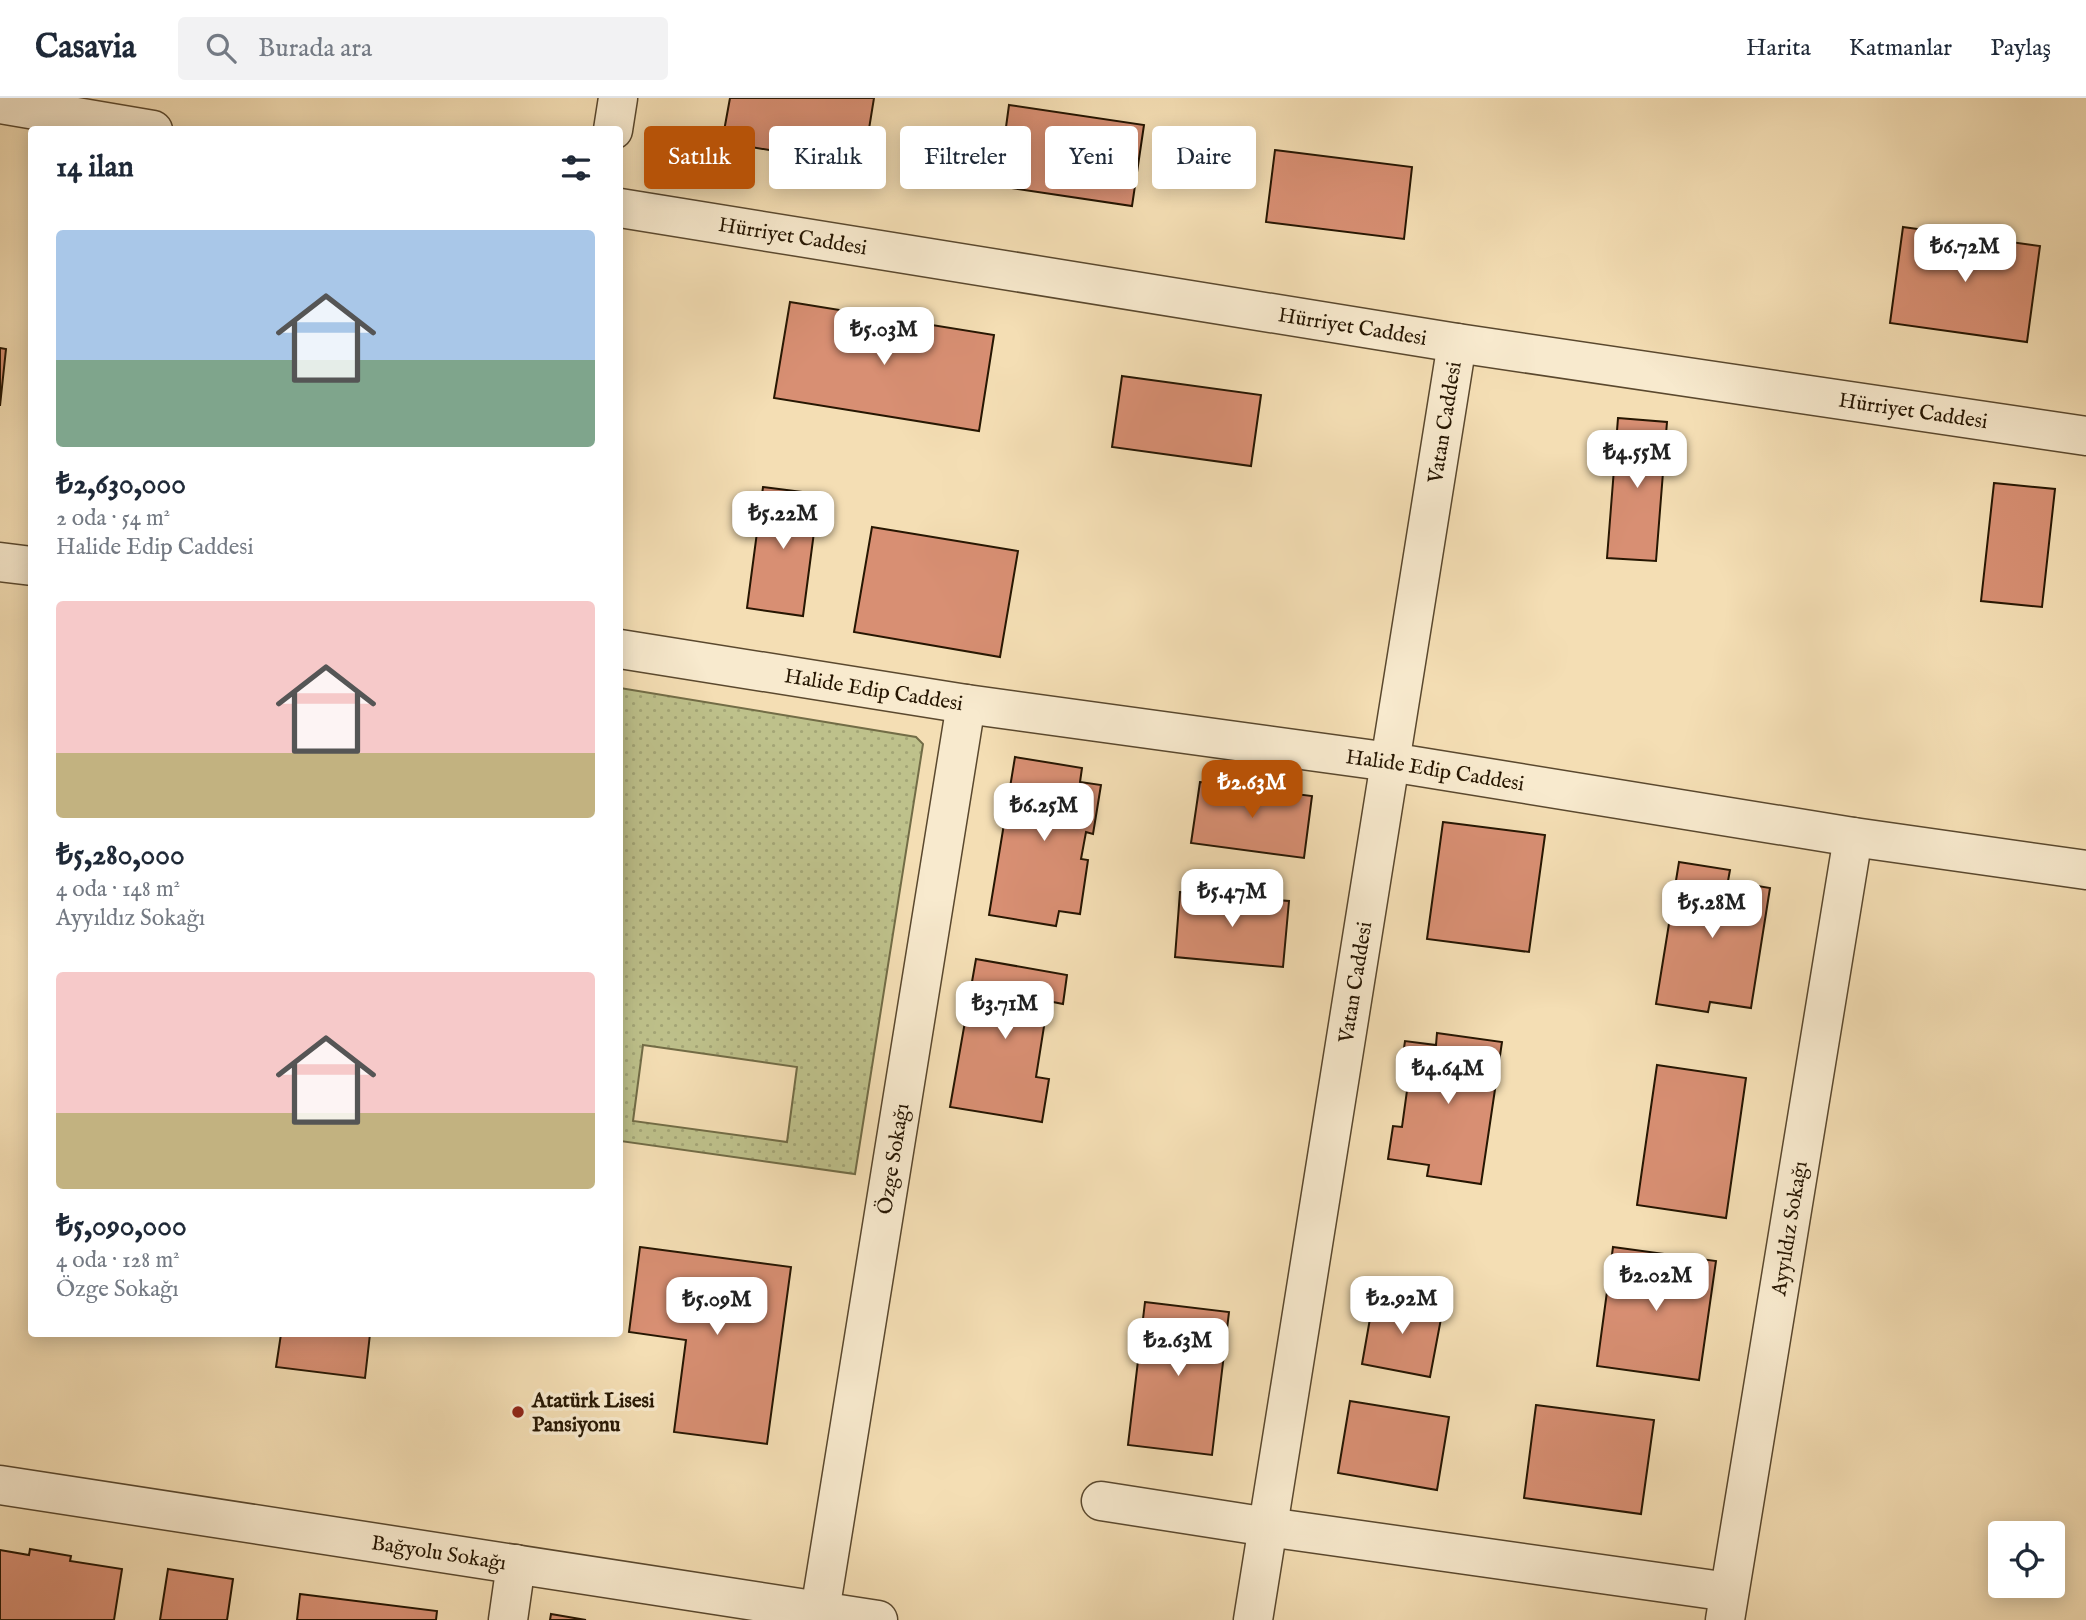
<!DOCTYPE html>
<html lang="tr">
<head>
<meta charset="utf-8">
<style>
	:root { --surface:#fff; --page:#f2f2f3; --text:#1f2937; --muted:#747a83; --line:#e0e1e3; --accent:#b45309 }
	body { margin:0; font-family:"IM FELL English",serif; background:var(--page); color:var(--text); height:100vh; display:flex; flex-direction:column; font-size:26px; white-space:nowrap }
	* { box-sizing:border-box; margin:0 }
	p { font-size:23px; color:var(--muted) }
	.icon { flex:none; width:38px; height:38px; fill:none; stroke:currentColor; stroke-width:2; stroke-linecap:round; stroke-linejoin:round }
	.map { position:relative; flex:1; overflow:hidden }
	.details { position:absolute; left:28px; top:28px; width:595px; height:1211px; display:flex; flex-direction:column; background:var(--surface); border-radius:7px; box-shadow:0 4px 18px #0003 }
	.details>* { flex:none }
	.guide { position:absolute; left:644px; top:28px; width:665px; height:63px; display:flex; gap:14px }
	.tools { position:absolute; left:1988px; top:1423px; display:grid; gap:14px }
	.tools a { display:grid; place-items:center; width:77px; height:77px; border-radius:7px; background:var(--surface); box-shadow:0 4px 18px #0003; font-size:35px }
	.price { position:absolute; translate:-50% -60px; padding:0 16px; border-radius:14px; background:#fff; color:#222; font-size:23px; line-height:46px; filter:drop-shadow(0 2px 4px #0008) }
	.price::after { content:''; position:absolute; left:50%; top:42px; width:21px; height:16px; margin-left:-10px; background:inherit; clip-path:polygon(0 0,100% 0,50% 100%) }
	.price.selected { background:var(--accent); color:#fff }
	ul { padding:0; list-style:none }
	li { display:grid; align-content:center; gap:14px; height:371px; padding:0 28px }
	li span { display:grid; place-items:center; height:217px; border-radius:7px; color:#555 }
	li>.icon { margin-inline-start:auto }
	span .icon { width:126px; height:126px; fill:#fffc; stroke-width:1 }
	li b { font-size:30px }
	h2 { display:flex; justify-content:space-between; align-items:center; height:84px; padding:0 28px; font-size:30px }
	.pill { padding:0 24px; border-radius:7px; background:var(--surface); box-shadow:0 4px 18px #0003; font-size:24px; line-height:63px }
	.pill.selected { background:var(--accent); color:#fff }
	header { display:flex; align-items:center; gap:42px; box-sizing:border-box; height:98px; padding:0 35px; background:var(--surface); border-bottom:2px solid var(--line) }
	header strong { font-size:33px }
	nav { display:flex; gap:38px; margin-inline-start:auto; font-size:24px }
	.search { width:490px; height:63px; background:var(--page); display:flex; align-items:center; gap:18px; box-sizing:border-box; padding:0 24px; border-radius:7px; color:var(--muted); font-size:26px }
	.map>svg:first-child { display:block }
	.grass { fill:url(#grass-dots); stroke:#726c46; stroke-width:2; fill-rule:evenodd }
	.building { fill:#d88f73; stroke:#261602; stroke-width:2 }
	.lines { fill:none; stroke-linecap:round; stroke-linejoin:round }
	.minor-casing { stroke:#5a482e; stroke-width:41 }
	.tertiary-casing { stroke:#5a482e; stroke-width:41 }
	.minor { stroke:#f8eace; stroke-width:38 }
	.tertiary { stroke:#f8eace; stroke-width:38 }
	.poi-dot { fill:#8f2418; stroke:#f8eace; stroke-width:2.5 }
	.labels { text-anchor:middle; stroke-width:7; stroke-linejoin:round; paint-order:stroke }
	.street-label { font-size:21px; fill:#261602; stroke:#f8eace }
	.poi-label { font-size:21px; font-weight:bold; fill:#261602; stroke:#f8eace; text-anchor:start }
</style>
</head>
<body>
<header>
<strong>Casavia</strong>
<div class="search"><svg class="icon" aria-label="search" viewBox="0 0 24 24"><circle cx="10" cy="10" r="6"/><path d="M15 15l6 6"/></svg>Burada ara</div>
<nav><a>Harita</a><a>Katmanlar</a><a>Paylaş</a></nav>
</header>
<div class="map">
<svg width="2086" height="1522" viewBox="0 0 2086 1522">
	<defs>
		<pattern id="grass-dots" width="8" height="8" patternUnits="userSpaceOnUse" patternTransform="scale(1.75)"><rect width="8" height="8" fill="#bec18b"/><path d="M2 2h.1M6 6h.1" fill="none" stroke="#a3a576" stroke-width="1.8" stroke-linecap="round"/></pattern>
	</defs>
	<rect width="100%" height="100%" fill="#f4deb4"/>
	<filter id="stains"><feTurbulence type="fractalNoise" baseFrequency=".00286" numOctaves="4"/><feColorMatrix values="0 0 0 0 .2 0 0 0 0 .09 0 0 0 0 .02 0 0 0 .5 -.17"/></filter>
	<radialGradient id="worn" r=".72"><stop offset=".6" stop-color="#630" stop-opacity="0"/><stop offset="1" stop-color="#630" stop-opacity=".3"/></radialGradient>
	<!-- grass -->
	<path class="grass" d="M620,590L916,639L923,646L855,1076L620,1043ZM643,947L797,969L787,1044L633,1023Z"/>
	<!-- building -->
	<g class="building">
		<path d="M730,0H874L863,68L722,44Z"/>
		<path d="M1009,7L1144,27L1132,108L998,88Z"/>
		<path d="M1275,52L1412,69L1404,141L1266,124Z"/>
		<path d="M1903,129L2040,148L2027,244L1890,225Z"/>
		<path d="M790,204L994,237L979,333L774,300Z"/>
		<path d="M0,250L6,251L0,308Z"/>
		<path d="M1122,278L1261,297L1251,368L1112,349Z"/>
		<path d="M1618,320L1667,324L1656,463L1607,460Z"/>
		<path d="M1994,385L2055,391L2042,509L1981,503Z"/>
		<path d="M763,389L819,396L803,518L747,510Z"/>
		<path d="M872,429L1018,453L1000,559L854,534Z"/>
		<path d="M1015,659L1082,670L1080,684L1101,687L1093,736L1086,734L1081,761L1088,762L1080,816L1059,813L1056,828L989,817Z"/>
		<path d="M1200,684L1312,698L1304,760L1191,745Z"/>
		<path d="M1443,724L1545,737L1529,854L1427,841Z"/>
		<path d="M1679,764L1730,772L1728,783L1770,790L1751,910L1710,904L1708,914L1656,906Z"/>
		<path d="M1180,794L1289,803L1283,869L1175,859Z"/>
		<path d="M976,861L1067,877L1063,906L1048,903L1036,979L1049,981L1042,1024L950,1009Z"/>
		<path d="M1437,935L1502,944L1481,1086L1427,1078L1429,1067L1388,1061L1393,1028L1402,1029L1410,971L1401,970L1405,943L1436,947Z"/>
		<path d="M1657,967L1746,980L1726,1120L1637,1107Z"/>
		<path d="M640,1149L791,1169L767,1346L674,1334L686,1242L629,1234Z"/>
		<path d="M1613,1149L1716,1163L1699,1282L1597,1268Z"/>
		<path d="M1374,1198L1443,1210L1430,1279L1362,1266Z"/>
		<path d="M1145,1204L1229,1214L1212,1357L1128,1347Z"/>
		<path d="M281,1236H370L365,1280L276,1269Z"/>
		<path d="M1350,1303L1449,1319L1437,1392L1338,1375Z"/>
		<path d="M1536,1307L1654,1322L1641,1416L1524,1400Z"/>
		<path d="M30,1451L71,1458L70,1463L122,1471L114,1522H0V1452L29,1457Z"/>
		<path d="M168,1471L233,1481L227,1522H160Z"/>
		<path d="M300,1496L437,1513L436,1522H297Z"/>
		<path d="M551,1516L586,1522H550Z"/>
	</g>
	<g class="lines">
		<!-- minor casing -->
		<g class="minor-casing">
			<g id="minor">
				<path d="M613,32L618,0"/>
				<path id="s1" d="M0,1387L878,1522"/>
				<path d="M1101,1403L1268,1429L1729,1494"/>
				<path id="s2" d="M820,1513L966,606"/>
				<path d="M508,1522L516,1466"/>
				<path id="s3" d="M1725,1522L1853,739"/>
			</g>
		</g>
		<!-- tertiary casing -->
		<g class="tertiary-casing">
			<g id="tertiary">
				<path d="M0,6L153,32"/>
				<path id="s4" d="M620,110L1457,245L2086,338"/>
				<path d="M0,464L32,468"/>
				<path id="s5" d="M620,551L966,606L1390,664L1853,739L2086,772"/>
				<path id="s6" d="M1253,1522L1457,245"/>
			</g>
		</g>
		<!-- minor -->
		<use href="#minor" class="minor"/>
		<!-- tertiary -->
		<use href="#tertiary" class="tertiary"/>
	</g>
	<!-- markers -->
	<circle class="poi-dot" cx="518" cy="1314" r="7"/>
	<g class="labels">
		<!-- street labels -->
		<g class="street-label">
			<text dy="7" stroke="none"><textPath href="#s4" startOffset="175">Hürriyet Caddesi</textPath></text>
			<text dy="7" stroke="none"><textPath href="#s4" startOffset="742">Hürriyet Caddesi</textPath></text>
			<text dy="7" stroke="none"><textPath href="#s4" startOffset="1309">Hürriyet Caddesi</textPath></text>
			<text dy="7" stroke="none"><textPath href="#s6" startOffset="1213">Vatan Caddesi</textPath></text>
			<text dy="7" stroke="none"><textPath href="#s5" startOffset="257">Halide Edip Caddesi</textPath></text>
			<text dy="7" stroke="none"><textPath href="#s5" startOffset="824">Halide Edip Caddesi</textPath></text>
			<text dy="7" stroke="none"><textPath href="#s6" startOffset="646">Vatan Caddesi</textPath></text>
			<text dy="7" stroke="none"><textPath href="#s2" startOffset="458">Özge Sokağı</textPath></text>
			<text dy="7" stroke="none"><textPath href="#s3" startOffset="397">Ayyıldız Sokağı</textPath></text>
			<text dy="7" stroke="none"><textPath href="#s1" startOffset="444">Bağyolu Sokağı</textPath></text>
		</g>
		<!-- poi labels -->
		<g class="poi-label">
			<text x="532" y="1309">Atatürk Lisesi<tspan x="532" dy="24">Pansiyonu</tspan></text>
		</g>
	</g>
	<rect width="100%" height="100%" filter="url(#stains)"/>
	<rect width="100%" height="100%" fill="url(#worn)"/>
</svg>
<div class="tools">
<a><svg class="icon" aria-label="locate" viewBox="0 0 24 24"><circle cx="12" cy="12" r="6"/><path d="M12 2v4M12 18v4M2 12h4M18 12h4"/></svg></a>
</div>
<b class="price" style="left:1965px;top:186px">₺6.72M</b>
<b class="price" style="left:884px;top:269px">₺5.03M</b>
<b class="price" style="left:1637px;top:392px">₺4.55M</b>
<b class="price" style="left:783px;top:453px">₺5.22M</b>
<b class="price selected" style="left:1252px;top:722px">₺2.63M</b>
<b class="price" style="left:1044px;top:745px">₺6.25M</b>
<b class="price" style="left:1232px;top:831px">₺5.47M</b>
<b class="price" style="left:1712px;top:842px">₺5.28M</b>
<b class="price" style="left:1005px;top:943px">₺3.71M</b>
<b class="price" style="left:1448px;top:1008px">₺4.64M</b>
<b class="price" style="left:1656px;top:1215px">₺2.02M</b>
<b class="price" style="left:1402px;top:1238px">₺2.92M</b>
<b class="price" style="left:717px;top:1239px">₺5.09M</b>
<b class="price" style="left:1178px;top:1280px">₺2.63M</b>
<div class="guide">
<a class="pill selected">Satılık</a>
<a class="pill">Kiralık</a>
<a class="pill">Filtreler</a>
<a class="pill">Yeni</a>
<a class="pill">Daire</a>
</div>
<section class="details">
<h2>14 ilan<svg class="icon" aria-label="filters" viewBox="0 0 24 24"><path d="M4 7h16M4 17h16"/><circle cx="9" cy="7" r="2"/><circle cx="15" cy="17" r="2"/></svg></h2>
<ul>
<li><span style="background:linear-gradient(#a9c7e8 60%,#7fa58c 0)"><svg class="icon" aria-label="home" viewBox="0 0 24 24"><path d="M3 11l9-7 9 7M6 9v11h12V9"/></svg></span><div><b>₺2,630,000</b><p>2 oda · 54 m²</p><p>Halide Edip Caddesi</p></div></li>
<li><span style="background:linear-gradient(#f6c9c9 70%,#c2b280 0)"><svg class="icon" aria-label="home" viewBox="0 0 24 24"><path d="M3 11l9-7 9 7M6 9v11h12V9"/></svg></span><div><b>₺5,280,000</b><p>4 oda · 148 m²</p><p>Ayyıldız Sokağı</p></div></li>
<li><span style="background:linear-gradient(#f6c9c9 65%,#c2b280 0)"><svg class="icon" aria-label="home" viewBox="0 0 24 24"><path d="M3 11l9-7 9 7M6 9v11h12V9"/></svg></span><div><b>₺5,090,000</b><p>4 oda · 128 m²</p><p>Özge Sokağı</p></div></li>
</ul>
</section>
</div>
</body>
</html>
